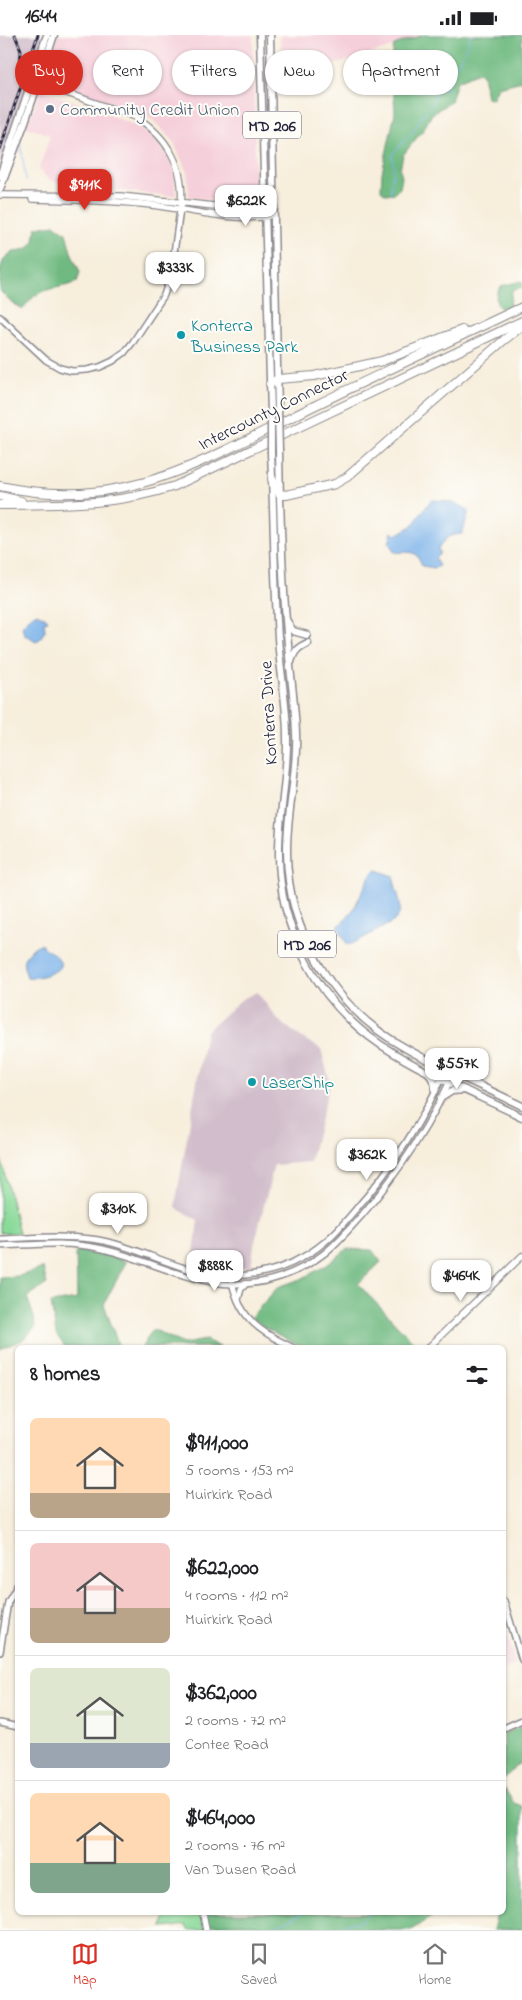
<!DOCTYPE html>
<html lang="en">
<head>
<meta charset="utf-8">
<style>
	:root { --surface:#fff; --page:#f2f2f2; --text:#202124; --muted:#757577; --line:#e0e0e0; --accent:#d93025 }
	body { margin:0; font-family:"Indie Flower",sans-serif; background:var(--page); color:var(--text); height:100vh; display:flex; flex-direction:column; font-size:19px; white-space:nowrap }
	* { box-sizing:border-box; margin:0 }
	p { font-size:16px; color:var(--muted) }
	.icon { flex:none; width:28px; height:28px; fill:none; stroke:currentColor; stroke-width:2; stroke-linecap:round; stroke-linejoin:round }
	.map { position:relative; flex:1; overflow:hidden }
	.sheet { position:absolute; left:15px; top:1310px; width:491px; height:570px; display:flex; flex-direction:column; background:var(--surface); border-radius:8px; box-shadow:0 1px 4px #0004 }
	.sheet>* { flex:none }
	.banner { position:absolute; left:15px; top:15px; width:492px; height:45px; display:flex; gap:10px }
	.price { position:absolute; translate:-50% -42px; padding:0 11px; border-radius:10px; background:#fff; color:#222; font-size:16px; line-height:32px; filter:drop-shadow(0 1px 2px #0008) }
	.price::after { content:''; position:absolute; left:50%; top:30px; width:15px; height:11px; margin-left:-8px; background:inherit; clip-path:polygon(0 0,100% 0,50% 100%) }
	.price.current { background:var(--accent); color:#fff }
	ul { padding:0; list-style:none }
	li { display:flex; align-items:center; gap:15px; height:125px; padding:0 15px }
	li+li { border-top:1px solid var(--line) }
	li span { display:grid; place-items:center; flex:none; width:140px; height:100px; border-radius:8px; color:#555 }
	li>.icon { margin-inline-start:auto }
	span .icon { width:60px; height:60px; fill:#fffc; stroke-width:1 }
	li b { font-size:21px }
	h2 { display:flex; justify-content:space-between; align-items:center; height:60px; padding:0 15px; font-size:21px }
	.chip { padding:0 18px; border-radius:22px; background:var(--surface); box-shadow:0 1px 4px #0004; font-size:18px; line-height:45px }
	.chip.current { background:var(--accent); color:#fff }
	.status { display:flex; justify-content:space-between; align-items:center; height:35px; padding:0 25px; background:var(--surface); direction:ltr }
	.status svg { height:14px; fill:currentColor }
	.dock { display:flex; justify-content:space-around; align-items:center; height:70px; border-top:1px solid var(--line); background:var(--surface); font-size:14px; color:var(--muted) }
	.dock a { display:grid; justify-items:center; gap:2px }
	.dock .current { color:var(--accent) }
	.map>svg:first-child { display:block }
	.built { fill:#f5cfda }
	.industrial { fill:#d1bdcb }
	.green { fill:#8ada99; stroke:#567e6a }
	.forest { fill:#6fba81; stroke:#486e5e }
	.water { fill:#7bb2ea; stroke:#4e6a92 }
	.lines { fill:none; stroke-linecap:round; stroke-linejoin:round }
	.stream { stroke:#7bb2ea; stroke-width:1 }
	.tertiary-casing { stroke:#8c888c; stroke-width:8 }
	.secondary-casing { stroke:#8c888c; stroke-width:8 }
	.primary-casing { stroke:#8c888c; stroke-width:9 }
	.motorway-casing { stroke:#8c888c; stroke-width:10 }
	.tertiary { stroke:#fff; stroke-width:5 }
	.secondary { stroke:#fff; stroke-width:5.5 }
	.primary { stroke:#fff; stroke-width:6 }
	.motorway { stroke:#fff; stroke-width:8 }
	.rail-casing { stroke:#22223b; stroke-width:3 }
	.rail { stroke:#fdfcf7; stroke-width:1; stroke-dasharray:4; stroke-linecap:butt }
	.primary-bridge-casing { stroke:#8c888c; stroke-width:9; stroke-linecap:butt }
	.primary-bridge { stroke:#fff; stroke-width:6 }
	.service-dot { fill:#5c6f8a; stroke:#fdfcf7; stroke-width:2 }
	.culture-dot { fill:#0f9aa8; stroke:#fdfcf7; stroke-width:2 }
	.labels { text-anchor:middle; stroke-width:4; stroke-linejoin:round; paint-order:stroke }
	.shield { fill:#fdfcf7; stroke:#646373; stroke-width:1 }
	.shield-label { font-size:16px; font-weight:bold; fill:#22223b }
	.service-label { font-size:18px; fill:#4e5e75; stroke:#fdfcf7; text-anchor:start }
	.culture-label { font-size:18px; fill:#0d838f; stroke:#fdfcf7; text-anchor:start }
	.street-label { font-size:18px; fill:#22223b; stroke:#fdfcf7 }
</style>
</head>
<body>
<div class="status"><b>16:44</b><svg viewBox="0 0 49 12"><path d="M0 12V9h3v3zM5 12V6h3v6zM10 12V3h3v9zM15 12V0h3v12zM26 1h20v11H26zM47 4h2v5h-2z"/></svg></div>
<div class="map">
<svg width="522" height="1895" viewBox="0 0 522 1895">
	<rect width="100%" height="100%" fill="#fdfcf7"/>
	<filter id="ink" filterUnits="userSpaceOnUse"><feTurbulence type="fractalNoise" baseFrequency=".02" numOctaves="2"/><feDisplacementMap in="SourceGraphic" scale="10" xChannelSelector="R" yChannelSelector="G"/><feConvolveMatrix kernelMatrix="1 2 1 2 8 2 1 2 1" color-interpolation-filters="sRGB"/></filter>
	<filter id="wash" filterUnits="userSpaceOnUse"><feTurbulence type="fractalNoise" baseFrequency=".0096" numOctaves="4" result="noise"/><feDisplacementMap in="SourceGraphic" scale="20" xChannelSelector="R" yChannelSelector="G"/><feGaussianBlur stdDeviation="1.12" result="paint"/><feColorMatrix in="noise" values="0 0 0 0 0 0 0 0 0 0 0 0 0 0 0 0 0 1.4 0 .05"/><feComposite in="paint" operator="in"/></filter>
	<g filter="url(#wash)">
		<rect width="100%" height="100%" fill="#f7eedc"/>
		<!-- built -->
		<g class="built">
			<path d="M58,0H253L256,167L248,170L189,162L187,137L173,106L153,85L133,75L44,45Z"/>
			<path d="M280,0H427L426,2L281,46Z"/>
			<path d="M41,55L102,77L139,92L151,101L166,119L174,136L176,160L168,161L112,155L72,154L48,144L39,134L50,100L26,92Z"/>
			<path d="M504,1584L515,1629L504,1635Z"/>
		</g>
		<!-- industrial -->
		<g class="industrial">
			<path d="M0,0H49L0,145Z"/>
			<path d="M257,957L278,985L299,1001L321,1014L330,1048L310,1127L274,1130L254,1211L251,1232H210L193,1226L198,1185L176,1173V1165L206,996L242,964Z"/>
		</g>
		<!-- green -->
		<g class="green">
			<path d="M0,1119L19,1198H0Z"/>
			<path d="M165,1878H203L205,1890C224,1889 250,1884 266,1895H188L186,1890L163,1893Z"/>
		</g>
		<!-- forest -->
		<g class="forest">
			<path d="M423,0H522V46L498,52L493,63L489,64L487,63L483,39L479,37L457,46L451,66L432,79L423,95L403,120L400,134L402,142L400,153L394,158L385,159L381,155L382,138L395,78L392,26L394,10Z"/>
			<path d="M55,190L66,198L71,217L80,237L77,247C52,257 41,249 23,274L11,267L0,256C0,227 0,218 27,214L34,206L36,193Z"/>
			<path d="M522,246V254L519,253L512,256L510,270L504,274L499,272C494,263 496,259 501,251Z"/>
			<path d="M347,1214L372,1215L381,1227L358,1249L418,1312H302L265,1293L251,1282L278,1252L301,1244L327,1230Z"/>
			<path d="M76,1216L104,1219L126,1227L104,1269L119,1312H65L56,1299L51,1268L77,1264Z"/>
			<path d="M43,1233L47,1249L27,1262L34,1282L35,1293L22,1305L0,1314V1242L19,1241Z"/>
			<path d="M153,1294L183,1309L206,1305L220,1312H142Z"/>
			<path d="M522,1691V1728L517,1730L504,1744V1699Z"/>
			<path d="M504,1753L514,1768L522,1771V1895H493L497,1878H504Z"/>
			<path d="M203,1878H437L411,1895H266C250,1884 224,1889 205,1890Z"/>
		</g>
		<!-- water -->
		<g class="water">
			<path d="M431,465C443,465 460,468 469,476L462,499C446,500 447,503 438,514L440,518L435,523L439,531L435,533L422,531C416,512 408,519 394,517L389,508L392,497L396,500L412,491Z"/>
			<path d="M37,578L46,583L48,586L44,587L45,595L40,604L36,606L24,599L22,591L30,582Z"/>
			<path d="M377,835L394,841C394,858 409,873 393,887L352,909H347L338,892L353,875L372,838Z"/>
			<path d="M41,909C49,920 59,916 61,932C52,939 38,944 27,942C23,928 20,926 31,915C34,912 36,910 41,909Z"/>
		</g>
		<g class="lines">
			<!-- stream -->
			<g class="stream">
				<path d="M21,111L26,146"/>
				<path d="M390,158L394,131L392,120L414,95L423,79L433,67L437,56L447,54C449,36 469,18 470,0"/>
				<path d="M267,1895L303,1878"/>
				<path d="M336,1895L346,1889L361,1886L368,1878"/>
			</g>
		</g>
	</g>
	<g filter="url(#ink)">
		<g class="lines">
			<!-- tertiary casing -->
			<g class="tertiary-casing">
				<g id="tertiary">
					<path d="M0,282L46,325L60,333L72,336L87,335L100,332L113,326L124,318L133,307L164,260L171,239L180,175"/>
					<path d="M0,1204C30,1203 62,1200 91,1204C133,1209 170,1233 211,1239C243,1244 276,1238 303,1222C325,1210 340,1193 356,1174C393,1132 423,1085 446,1034"/>
					<path d="M0,1211C32,1210 66,1206 98,1213C144,1222 186,1248 233,1249C265,1250 297,1239 322,1220C337,1209 349,1194 362,1180C399,1137 431,1089 454,1037"/>
					<path d="M232,1247C240,1284 260,1297 292,1312"/>
					<path d="M238,1265L241,1254L246,1249"/>
					<path d="M504,1566L522,1625"/>
					<path d="M0,1617L8,1567L18,1549"/>
					<path d="M0,1688L18,1692"/>
					<path d="M504,1693L522,1685"/>
				</g>
			</g>
			<!-- secondary casing -->
			<g class="secondary-casing">
				<g id="secondary">
					<path d="M32,46L136,82C168,102 185,133 181,170"/>
					<path d="M0,160L120,161L224,172L266,178L274,181"/>
					<path d="M32,164C71,165 112,165 151,170C188,174 232,187 269,181"/>
					<path d="M429,1312L522,1221"/>
					<path d="M203,1878L206,1895"/>
				</g>
			</g>
			<!-- primary casing -->
			<g class="primary-casing">
				<g id="primary">
					<path d="M260,0L271,378"/>
					<path d="M270,0L278,375"/>
					<path d="M0,141L47,0"/>
					<path d="M0,154L25,87L54,0"/>
					<path d="M250,176L258,171L264,158"/>
					<path d="M279,415C280,480 282,545 288,609C290,639 295,668 296,698C298,737 287,775 287,814C286,897 335,975 407,1014C444,1035 484,1052 522,1071"/>
					<path d="M271,418C274,480 274,542 278,603C280,636 287,669 287,702C288,740 279,777 279,816C278,893 317,967 381,1010C425,1039 475,1059 522,1082"/>
					<path d="M287,586L293,596L307,600"/>
					<path d="M291,627C294,616 298,612 308,608"/>
					<path d="M429,1038L435,1049V1056"/>
					<path d="M441,1063L452,1056L465,1055"/>
				</g>
			</g>
			<!-- motorway casing -->
			<g class="motorway-casing">
				<g id="motorway">
					<path d="M270,349L278,344L314,341L382,326L462,295"/>
					<path d="M272,444L275,452L280,459L286,460L335,449L347,442L504,305L522,291"/>
					<path d="M0,451C125,479 206,424 314,371C383,337 453,305 522,272"/>
					<path d="M0,461L21,466"/>
					<path d="M0,470C64,469 113,471 175,451L522,286"/>
				</g>
			</g>
			<!-- tertiary -->
			<use href="#tertiary" class="tertiary"/>
			<!-- secondary -->
			<use href="#secondary" class="secondary"/>
			<!-- primary -->
			<use href="#primary" class="primary"/>
			<!-- motorway -->
			<use href="#motorway" class="motorway"/>
			<!-- rail casing -->
			<g class="rail-casing">
				<g id="rail">
					<path d="M15,0L21,15L20,37"/>
					<path d="M0,114L38,0"/>
				</g>
			</g>
			<!-- rail -->
			<use href="#rail" class="rail"/>
			<!-- primary-bridge casing -->
			<g class="primary-bridge-casing">
				<g id="primary-bridge">
					<path d="M278,375L279,415"/>
					<path d="M271,378V418"/>
				</g>
			</g>
			<!-- primary-bridge -->
			<use href="#primary-bridge" class="primary-bridge"/>
		</g>
	</g>
	<!-- markers -->
	<circle class="service-dot" cx="50" cy="74" r="5"/>
	<g class="culture-dot">
		<circle cx="181" cy="300" r="5"/>
		<circle cx="252" cy="1047" r="5"/>
	</g>
	<g class="labels">
		<!-- shield labels -->
		<g class="shield">
			<rect x="243" y="76.5" width="58" height="27" rx="4"/>
			<rect x="278" y="895.5" width="58" height="27" rx="4"/>
		</g>
		<g class="shield-label">
			<text x="272" y="96">MD 206</text>
			<text x="307" y="915">MD 206</text>
		</g>
		<!-- service labels -->
		<g class="service-label">
			<text x="60" y="80">Community Credit Union</text>
		</g>
		<!-- culture labels -->
		<g class="culture-label">
			<text x="191" y="296">Konterra<tspan x="191" dy="21">Business Park</tspan></text>
			<text x="262" y="1053">LaserShip</text>
		</g>
		<!-- street labels -->
		<g class="street-label">
			<text transform="translate(273 374) rotate(-26)" y="6">Intercounty Connector</text>
			<text transform="translate(268 678) rotate(-93)" y="6">Konterra Drive</text>
		</g>
	</g>
</svg>
<b class="price current" style="left:85px;top:176px">$911K</b>
<b class="price" style="left:246px;top:192px">$622K</b>
<b class="price" style="left:175px;top:259px">$333K</b>
<b class="price" style="left:457px;top:1055px">$557K</b>
<b class="price" style="left:367px;top:1146px">$362K</b>
<b class="price" style="left:118px;top:1200px">$310K</b>
<b class="price" style="left:215px;top:1257px">$888K</b>
<b class="price" style="left:461px;top:1267px">$464K</b>
<div class="banner">
<a class="chip current">Buy</a>
<a class="chip">Rent</a>
<a class="chip">Filters</a>
<a class="chip">New</a>
<a class="chip">Apartment</a>
</div>
<section class="sheet">
<h2>8 homes<svg class="icon" aria-label="filters" viewBox="0 0 24 24"><path d="M4 7h16M4 17h16"/><circle cx="9" cy="7" r="2"/><circle cx="15" cy="17" r="2"/></svg></h2>
<ul>
<li><span style="background:linear-gradient(#ffd9b3 75%,#b9a48a 0)"><svg class="icon" aria-label="home" viewBox="0 0 24 24"><path d="M3 11l9-7 9 7M6 9v11h12V9"/></svg></span><div><b>$911,000</b><p>5 rooms · 153 m²</p><p>Muirkirk Road</p></div></li>
<li><span style="background:linear-gradient(#f6c9c9 65%,#b9a48a 0)"><svg class="icon" aria-label="home" viewBox="0 0 24 24"><path d="M3 11l9-7 9 7M6 9v11h12V9"/></svg></span><div><b>$622,000</b><p>4 rooms · 112 m²</p><p>Muirkirk Road</p></div></li>
<li><span style="background:linear-gradient(#dfe7d0 75%,#9aa5b1 0)"><svg class="icon" aria-label="home" viewBox="0 0 24 24"><path d="M3 11l9-7 9 7M6 9v11h12V9"/></svg></span><div><b>$362,000</b><p>2 rooms · 72 m²</p><p>Contee Road</p></div></li>
<li><span style="background:linear-gradient(#ffd9b3 70%,#7fa58c 0)"><svg class="icon" aria-label="home" viewBox="0 0 24 24"><path d="M3 11l9-7 9 7M6 9v11h12V9"/></svg></span><div><b>$464,000</b><p>2 rooms · 76 m²</p><p>Van Dusen Road</p></div></li>
</ul>
</section>
</div>
<nav class="dock">
<a class="current"><svg class="icon" aria-label="map" viewBox="0 0 24 24"><path d="M3 6l6-2 6 2 6-2v14l-6 2-6-2-6 2zM9 4v14M15 6v14"/></svg>Map</a>
<a><svg class="icon" aria-label="saved" viewBox="0 0 24 24"><path d="M7 4h10v16l-5-4-5 4z"/></svg>Saved</a>
<a><svg class="icon" aria-label="home" viewBox="0 0 24 24"><path d="M3 11l9-7 9 7M6 9v11h12V9"/></svg>Home</a>
</nav>
</body>
</html>
